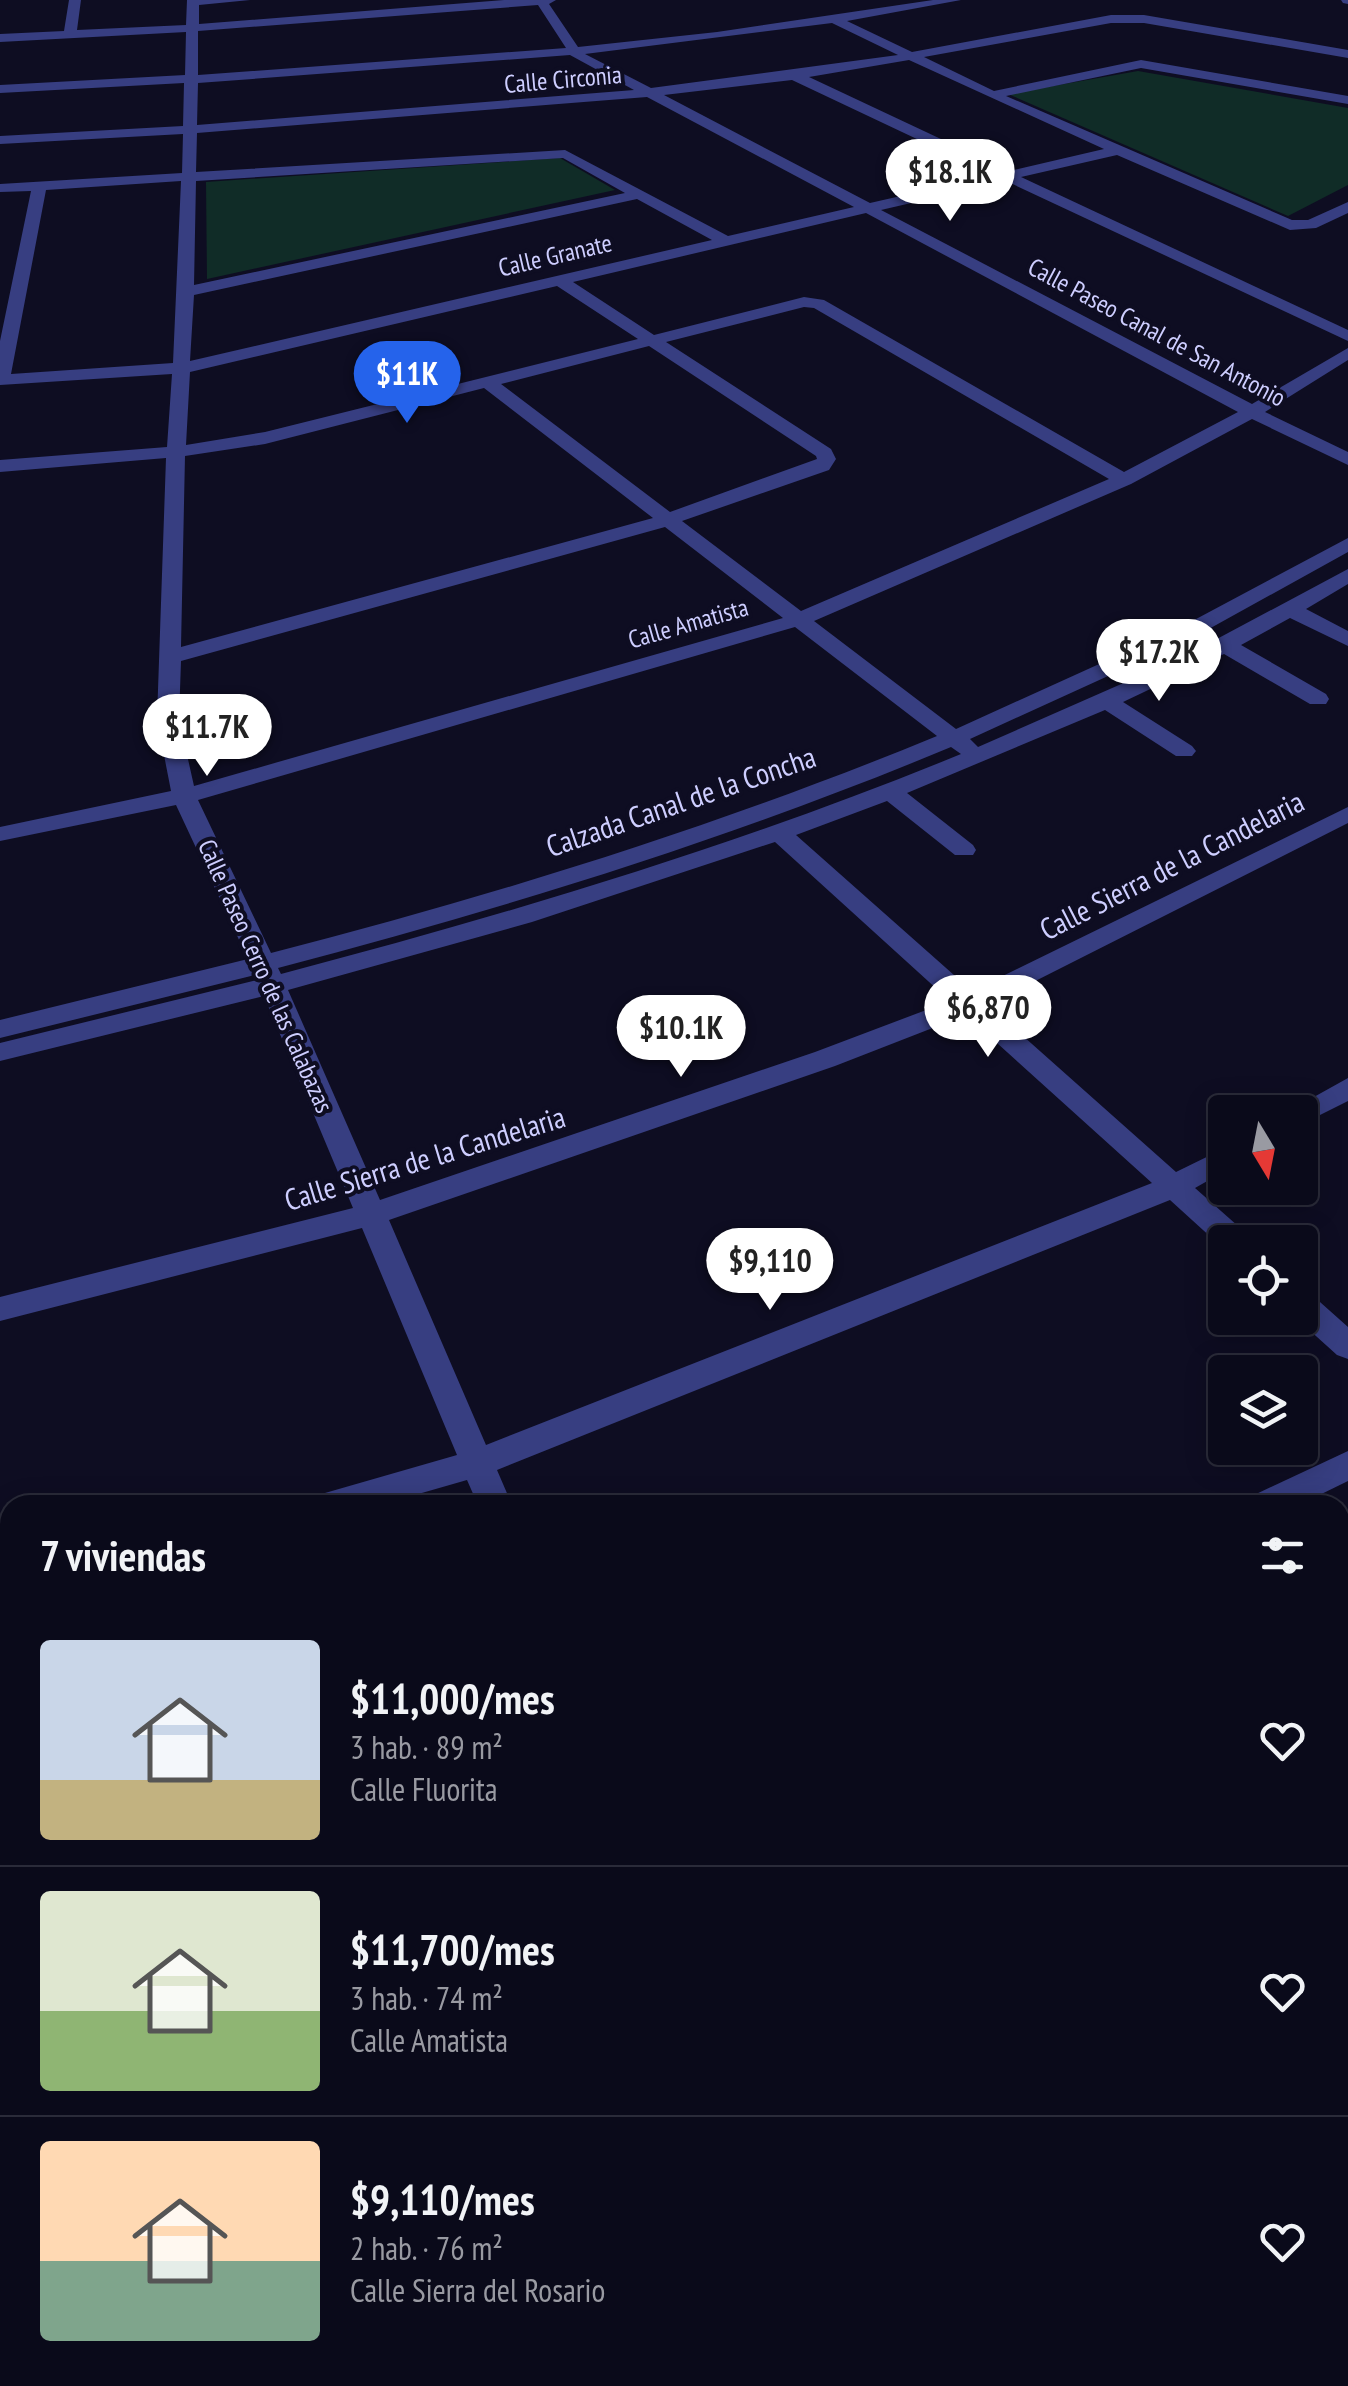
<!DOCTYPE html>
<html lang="es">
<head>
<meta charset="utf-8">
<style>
	:root { --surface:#0a0a1a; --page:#131323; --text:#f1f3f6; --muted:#999aa2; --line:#2a2b39; --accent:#2563eb }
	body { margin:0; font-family:"PT Sans Narrow",sans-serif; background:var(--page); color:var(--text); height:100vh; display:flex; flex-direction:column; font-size:38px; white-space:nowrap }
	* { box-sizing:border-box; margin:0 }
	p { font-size:32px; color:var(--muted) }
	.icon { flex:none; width:55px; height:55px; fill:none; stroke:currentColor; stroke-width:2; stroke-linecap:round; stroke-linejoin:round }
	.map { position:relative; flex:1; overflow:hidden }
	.sheet { position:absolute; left:0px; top:1495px; width:1350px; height:892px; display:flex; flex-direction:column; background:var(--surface); border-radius:30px 30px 0 0; box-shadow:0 5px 25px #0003,0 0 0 2px var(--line) }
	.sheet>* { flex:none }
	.needle { width:65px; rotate:170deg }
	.buttons { position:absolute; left:1208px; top:1095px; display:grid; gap:20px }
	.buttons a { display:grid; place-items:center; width:110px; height:110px; border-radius:10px; background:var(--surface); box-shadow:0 5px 25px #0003,0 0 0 2px var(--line); font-size:50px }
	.price { position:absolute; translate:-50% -85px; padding:0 22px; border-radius:35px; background:#fff; color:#222; font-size:32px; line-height:65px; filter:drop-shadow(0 2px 5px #0008) }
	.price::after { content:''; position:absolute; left:50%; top:60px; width:30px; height:22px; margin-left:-15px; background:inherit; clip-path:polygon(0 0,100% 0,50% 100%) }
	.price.on { background:var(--accent); color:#fff }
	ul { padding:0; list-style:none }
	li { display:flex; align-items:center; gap:30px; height:250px; padding:0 40px }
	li+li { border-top:2px solid var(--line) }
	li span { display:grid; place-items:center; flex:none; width:280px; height:200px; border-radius:10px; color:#555 }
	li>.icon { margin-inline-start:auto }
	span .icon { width:120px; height:120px; fill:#fffc; stroke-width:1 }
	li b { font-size:42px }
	h2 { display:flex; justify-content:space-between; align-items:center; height:120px; padding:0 40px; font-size:42px }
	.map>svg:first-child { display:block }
	.green { fill:#102c27 }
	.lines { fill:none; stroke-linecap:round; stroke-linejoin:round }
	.minor { fill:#373e81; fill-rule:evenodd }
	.labels { text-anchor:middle; stroke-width:8; stroke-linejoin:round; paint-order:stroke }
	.far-street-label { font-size:25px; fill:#ceceff; stroke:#0e0d22 }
	.street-label { font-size:30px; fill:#ceceff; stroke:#0e0d22 }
</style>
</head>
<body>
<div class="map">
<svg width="1348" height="2386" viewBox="0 0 1348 2386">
	<rect width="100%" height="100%" fill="#0e0d22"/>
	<!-- green -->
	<g class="green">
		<path d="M1138,71L1348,108V185L1288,216L1008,94Z"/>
		<path d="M560,158L615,190L207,279L206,182Z"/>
	</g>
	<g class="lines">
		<!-- minor -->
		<g class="minor">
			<path d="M69,0H81L77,30L186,25L187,0H250L199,5V24L504,0H556L549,4L578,47L717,32L933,0H961L847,21L912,52L1111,15H1144L1348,50V58L1144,23H1111L924,57L994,91L1141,60L1348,96V104L1141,68L1006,96L1292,220H1308L1348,202V213L1316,228L1290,230L1117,155L1021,177L1348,330V341L1006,181L881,210L1252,404L1348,348V360L1265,412L1348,452V465L1252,419L1131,484L814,621L956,729L1183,626L1348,538V552L1198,635L970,739L978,747L1185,656L1348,569V584L1306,609L1348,631V646L1290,618L1241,645L1326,694L1329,699L1326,704H1310L1224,654L1123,702L1192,746L1196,751L1192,756H1176L1105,710L907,793L973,845L976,850L973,855H955L887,801L796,835L972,991L1348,807V823L988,1005L1176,1172L1225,1148V1171L1195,1188L1247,1234L1251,1242H1225V1250L1170,1200L497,1470L512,1505H478L467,1480L380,1505H313L318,1495L457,1455L362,1228L0,1321V1297L353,1208L264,996L0,1061V1043L257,980L255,975L0,1038V1020L248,959L176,805L0,841V827L171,791L157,719L166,458L0,472V460L167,447L172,374L0,385V341L31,191L0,192V184L182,173L183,134L0,144V136L183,126L184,83L0,93V85L185,75L186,32L0,42V34L64,31ZM538,5L566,48L198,75V31ZM832,23L898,55L651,88L585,54ZM570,55L634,90L197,125L198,83ZM909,60L1104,149L1009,171L809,77ZM792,80L993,175L870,203L664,95ZM647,97L854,207L728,236L565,150L196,172L197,133ZM563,158L625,193L194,285L196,181ZM181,181L173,363L11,374L46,190ZM637,199L712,240L190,361L194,295ZM866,213L1238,412L1124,472L824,300L804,297L654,335L573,282ZM557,286L638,339L265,432L186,445L190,372ZM804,307L814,308L1109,479L801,611L682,521L829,470L836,459L831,449L666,342ZM649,346L816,456L817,459L670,512L501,384ZM484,388L653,518L181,647L185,456L265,444ZM665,527L783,618L194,786L179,719L181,661ZM795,627L937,736C721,825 497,895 271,953L198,800ZM951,747L961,754C740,845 512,913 281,974L278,968C507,908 733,838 951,747ZM775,842L950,1001L815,1052L380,1200L288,990L532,922ZM966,1015L1152,1183L486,1445L389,1220L835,1066Z"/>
			<path d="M1341,0H1348V4L1343,3Z"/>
			<path d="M1348,1078V1101L1300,1125V1112H1287Z"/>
			<path d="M1300,1290L1311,1294L1348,1327V1359L1337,1355L1296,1318H1300Z"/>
			<path d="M1348,1451V1481L1299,1505H1249L1254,1495Z"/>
			<path d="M10,1581V1613L0,1616V1584Z"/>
			<path d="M1348,1958V2001L1340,2004V1961Z"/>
			<path d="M10,1976V2018L0,2022V1980Z"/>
			<path d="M495,2378H560L557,2386H491Z"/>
			<path d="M800,2378H848L850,2386H802Z"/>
		</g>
	</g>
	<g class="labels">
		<!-- far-street labels -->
		<g class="far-street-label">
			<text transform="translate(563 79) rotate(-5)" y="9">Calle Circonia</text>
			<text transform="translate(555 255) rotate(-13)" y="9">Calle Granate</text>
			<text transform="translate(1157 332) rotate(28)" y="9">Calle Paseo Canal de San Antonio</text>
			<text transform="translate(688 623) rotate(-16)" y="9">Calle Amatista</text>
			<text transform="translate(266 976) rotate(66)" y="9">Calle Paseo Cerro de las Calabazas</text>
		</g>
		<!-- street labels -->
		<g class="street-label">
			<text transform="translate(681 802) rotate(-19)" y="10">Calzada Canal de la Concha</text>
			<text transform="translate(1172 866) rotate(-27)" y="10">Calle Sierra de la Candelaria</text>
			<text transform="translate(425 1159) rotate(-17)" y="10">Calle Sierra de la Candelaria</text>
		</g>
	</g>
</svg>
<div class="buttons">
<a><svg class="needle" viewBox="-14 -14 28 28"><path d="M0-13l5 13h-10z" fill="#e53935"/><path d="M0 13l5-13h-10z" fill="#999aa2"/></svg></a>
<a><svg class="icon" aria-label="locate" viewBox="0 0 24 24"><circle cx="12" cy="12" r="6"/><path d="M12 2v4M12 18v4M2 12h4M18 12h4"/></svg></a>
<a><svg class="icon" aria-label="layers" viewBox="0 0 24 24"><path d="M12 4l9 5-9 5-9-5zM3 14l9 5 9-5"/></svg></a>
</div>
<b class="price" style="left:950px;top:224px">$18.1K</b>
<b class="price on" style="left:407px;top:426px">$11K</b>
<b class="price" style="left:1159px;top:704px">$17.2K</b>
<b class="price" style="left:207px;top:779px">$11.7K</b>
<b class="price" style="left:988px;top:1060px">$6,870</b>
<b class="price" style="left:681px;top:1080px">$10.1K</b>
<b class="price" style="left:770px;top:1313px">$9,110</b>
<section class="sheet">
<h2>7 viviendas<svg class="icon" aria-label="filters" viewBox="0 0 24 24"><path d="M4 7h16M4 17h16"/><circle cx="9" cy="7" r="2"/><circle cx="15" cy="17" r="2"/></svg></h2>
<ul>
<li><span style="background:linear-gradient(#c9d6e8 70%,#c2b280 0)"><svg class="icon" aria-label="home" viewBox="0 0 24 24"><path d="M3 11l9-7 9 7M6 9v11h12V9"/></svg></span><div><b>$11,000/mes</b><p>3 hab. · 89 m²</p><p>Calle Fluorita</p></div><svg class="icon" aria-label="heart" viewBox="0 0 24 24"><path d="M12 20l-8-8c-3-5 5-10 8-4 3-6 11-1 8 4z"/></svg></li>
<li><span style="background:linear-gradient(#dfe7d0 60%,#8fb573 0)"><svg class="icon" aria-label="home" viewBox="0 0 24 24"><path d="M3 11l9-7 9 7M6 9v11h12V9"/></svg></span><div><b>$11,700/mes</b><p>3 hab. · 74 m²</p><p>Calle Amatista</p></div><svg class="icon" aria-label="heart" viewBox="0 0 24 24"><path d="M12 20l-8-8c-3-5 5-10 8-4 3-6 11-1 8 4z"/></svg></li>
<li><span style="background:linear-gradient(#ffd9b3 60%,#7fa58c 0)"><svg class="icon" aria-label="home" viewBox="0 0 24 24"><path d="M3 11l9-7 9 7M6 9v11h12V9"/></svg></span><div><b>$9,110/mes</b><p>2 hab. · 76 m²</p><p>Calle Sierra del Rosario</p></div><svg class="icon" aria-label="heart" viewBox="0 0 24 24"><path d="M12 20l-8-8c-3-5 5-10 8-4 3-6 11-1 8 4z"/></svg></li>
</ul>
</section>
</div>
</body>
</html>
